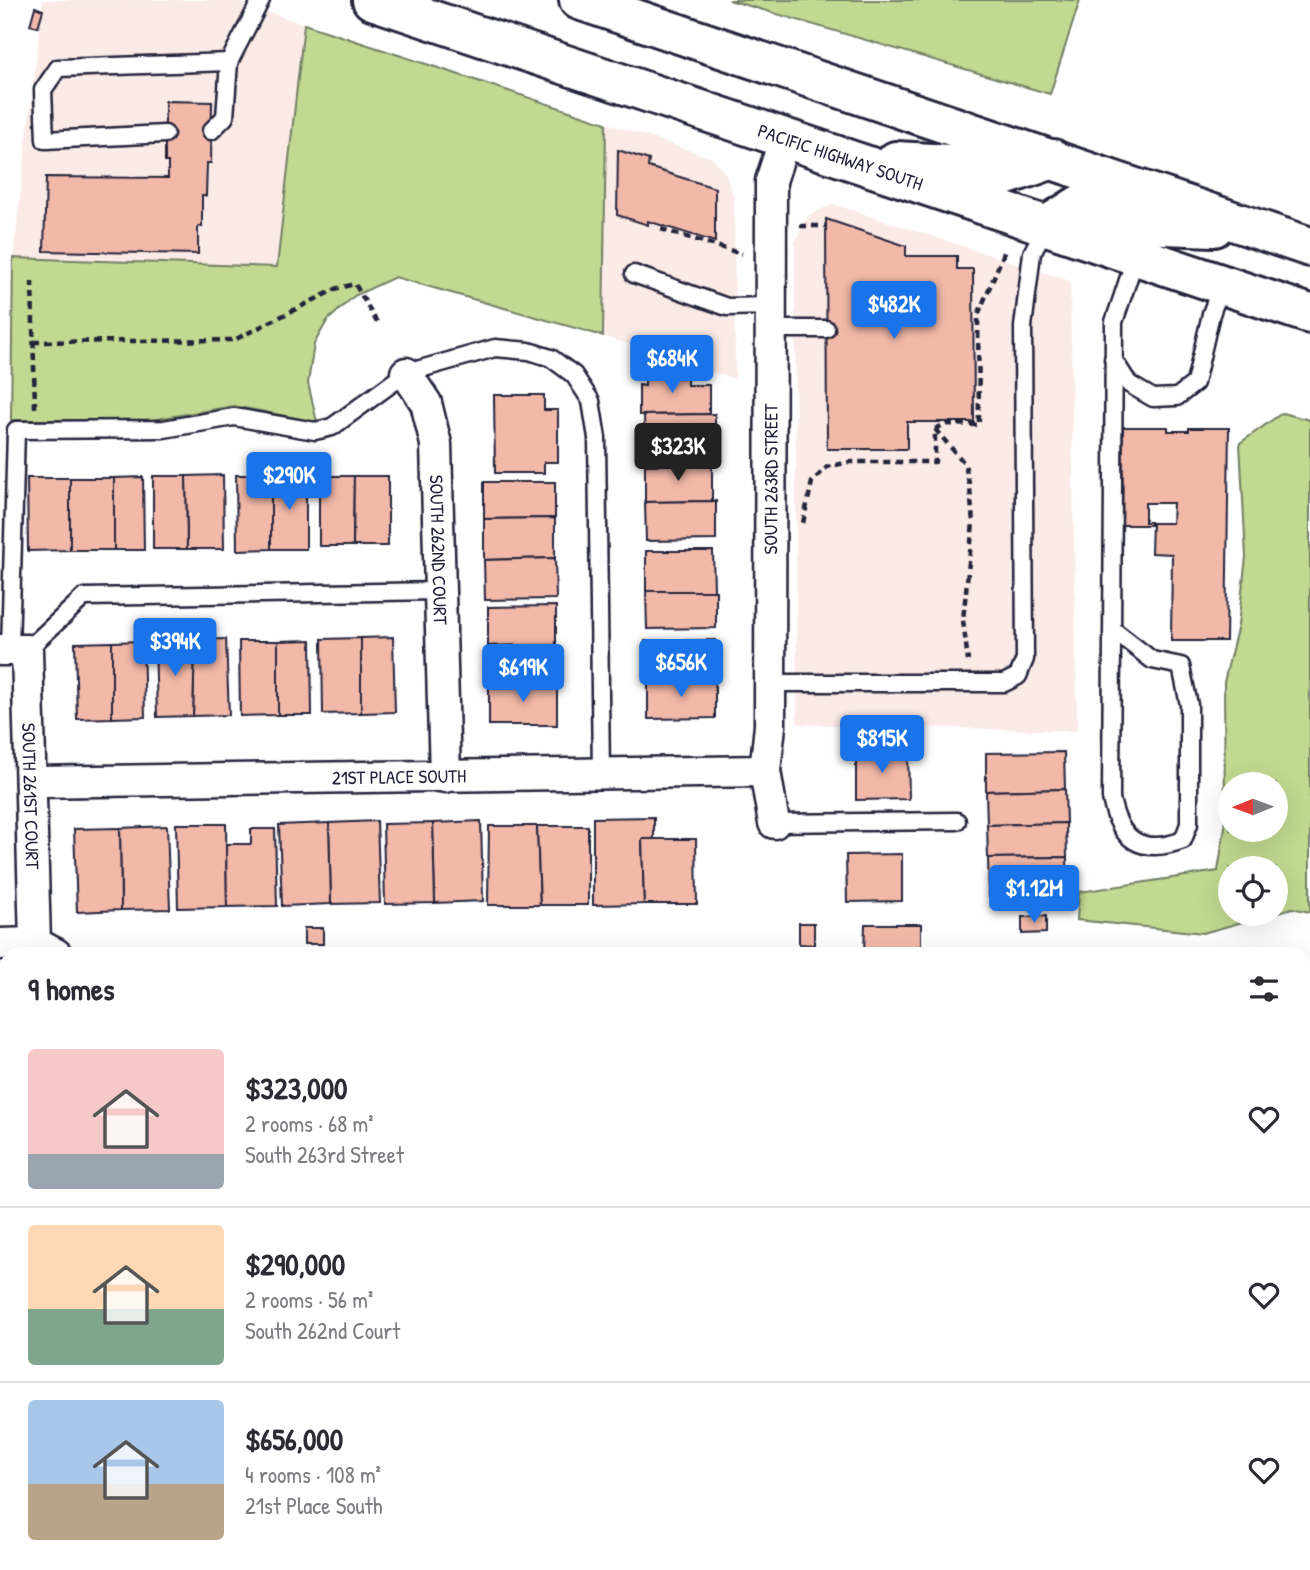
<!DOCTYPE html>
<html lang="en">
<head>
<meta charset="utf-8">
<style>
	:root { --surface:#fff; --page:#f7f7f7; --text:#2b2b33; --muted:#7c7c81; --line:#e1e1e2; --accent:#1a73e8 }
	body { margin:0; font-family:"Patrick Hand",sans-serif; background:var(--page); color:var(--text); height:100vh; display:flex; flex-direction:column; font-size:26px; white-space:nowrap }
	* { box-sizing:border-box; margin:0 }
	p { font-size:23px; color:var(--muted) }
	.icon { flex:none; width:38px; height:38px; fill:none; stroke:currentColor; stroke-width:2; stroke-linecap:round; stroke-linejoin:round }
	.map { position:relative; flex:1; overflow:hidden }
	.details { position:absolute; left:0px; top:947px; width:1311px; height:625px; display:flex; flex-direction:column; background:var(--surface); border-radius:21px 21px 0 0; box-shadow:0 7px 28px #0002 }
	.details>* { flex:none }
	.needle { width:46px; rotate:269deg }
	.fabs { position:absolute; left:1218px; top:772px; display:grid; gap:14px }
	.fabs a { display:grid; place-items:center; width:70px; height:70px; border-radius:50%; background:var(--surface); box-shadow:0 7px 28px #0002; font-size:35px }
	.price { position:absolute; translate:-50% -60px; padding:0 16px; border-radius:7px; background:var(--accent); color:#fff; font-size:23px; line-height:46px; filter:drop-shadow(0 2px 4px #0008) }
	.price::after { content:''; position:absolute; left:50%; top:42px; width:21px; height:16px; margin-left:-10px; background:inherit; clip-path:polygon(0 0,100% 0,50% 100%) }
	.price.current { background:#222; color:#fff }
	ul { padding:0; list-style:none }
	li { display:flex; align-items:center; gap:21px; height:175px; padding:0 28px }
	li+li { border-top:2px solid var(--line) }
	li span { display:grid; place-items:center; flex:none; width:196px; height:140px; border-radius:7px; color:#555 }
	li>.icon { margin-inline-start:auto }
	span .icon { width:84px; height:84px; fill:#fffc; stroke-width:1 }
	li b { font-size:30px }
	h2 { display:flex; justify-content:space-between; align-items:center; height:84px; padding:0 28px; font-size:30px }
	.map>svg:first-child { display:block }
	.built { fill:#fbeae5 }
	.green { fill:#c1d990; stroke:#727e66; stroke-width:2; fill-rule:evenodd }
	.building { fill:#f2b9a9; stroke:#22223b; stroke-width:2 }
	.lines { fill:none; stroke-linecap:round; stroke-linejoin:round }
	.lane-casing { stroke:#22223b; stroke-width:21 }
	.street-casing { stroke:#22223b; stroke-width:35 }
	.primary-casing { stroke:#22223b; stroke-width:44 }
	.path { stroke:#22223b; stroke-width:4.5; stroke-dasharray:7 5; stroke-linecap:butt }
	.lane { stroke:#fff; stroke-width:16 }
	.street { stroke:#fff; stroke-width:30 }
	.primary { stroke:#fff; stroke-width:38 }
	.labels { text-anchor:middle; stroke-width:5; stroke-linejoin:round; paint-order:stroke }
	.street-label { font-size:19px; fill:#22223b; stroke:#fff }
</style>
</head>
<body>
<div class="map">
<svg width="1310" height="1570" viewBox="0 0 1310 1570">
	<rect width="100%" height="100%" fill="#fff"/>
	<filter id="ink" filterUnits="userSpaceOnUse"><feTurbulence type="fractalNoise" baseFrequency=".0143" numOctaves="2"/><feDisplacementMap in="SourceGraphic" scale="14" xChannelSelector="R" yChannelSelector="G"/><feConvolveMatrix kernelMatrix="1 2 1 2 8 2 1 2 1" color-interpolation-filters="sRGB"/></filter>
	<g filter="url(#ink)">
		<!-- built -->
		<g class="built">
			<path d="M43,0H232L304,24L277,268L13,258Z"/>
			<path d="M606,123L712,158L725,173L734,198L735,379L603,336Z"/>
			<path d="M833,204L1070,281L1077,731L797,724L795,241L808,216Z"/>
		</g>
		<!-- green -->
		<g class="green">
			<path d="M729,0H1080L1050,94Z"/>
			<path d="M304,24L606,123L603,336L395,277L354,296L327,321L314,344L308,383L317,422L234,406L151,420H11L13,258L277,267Z"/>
			<path d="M1282,413L1310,420V912L1292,908L1276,913V868H1230V914H1272L1203,933L1077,920L1079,892L1218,871L1225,827L1224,682L1238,625L1246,557L1240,443ZM1230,784H1276V830H1230Z"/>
		</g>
		<!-- building -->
		<g class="building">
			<path d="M35,7L43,10L38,27L30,25Z"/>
			<path d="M165,101L212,102L211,163H207L206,196H202V227L198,226V254L44,251L46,177L168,178V162H165Z"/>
			<path d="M618,150L649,160L648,167L715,188V242L648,221V225L617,215Z"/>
			<path d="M826,219L906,246V256H957V269H973L974,422H907V449H827Z"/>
			<path d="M676,370V378H687V385H709V414L639,415V385L645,386V371Z"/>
			<path d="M494,395H544V410H558V462H544V473H495Z"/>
			<path d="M715,414V453L645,454L644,415Z"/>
			<path d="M1123,427H1168V431H1189V428H1229L1226,641H1171L1172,554L1151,553L1152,523H1172L1173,503H1145V522H1150V525H1122Z"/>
			<path d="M712,464V501L645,502V465Z"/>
			<path d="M306,474V549H271V475Z"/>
			<path d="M223,475L224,549H187L186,476Z"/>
			<path d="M236,475H271V549L237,550Z"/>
			<path d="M153,476H186L187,549H153Z"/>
			<path d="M319,476H354L353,546H319Z"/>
			<path d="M354,476H388V546H353Z"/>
			<path d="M143,477L144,550H114V478Z"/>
			<path d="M27,478H70V550L28,551Z"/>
			<rect x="70" y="478" width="44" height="72"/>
			<path d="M484,482H555V518L484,519Z"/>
			<path d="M716,501V540L646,541L645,502Z"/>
			<path d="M555,518V558L484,560V519Z"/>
			<path d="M646,551H713L714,591H646Z"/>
			<path d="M555,558L556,599L485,600L484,560Z"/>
			<path d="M646,591H716V628L647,629Z"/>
			<path d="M556,606V645L488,646V607Z"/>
			<path d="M393,637L395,712L361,713V638Z"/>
			<path d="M361,638V713L323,714L322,639Z"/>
			<path d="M226,639L229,715L193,716L195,640Z"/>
			<path d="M195,640L193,716L157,717L155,641Z"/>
			<path d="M311,640L312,715H278V641Z"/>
			<path d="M715,640V679H645V641Z"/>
			<path d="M143,641L145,717L112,718V642Z"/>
			<path d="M239,641H278V715L240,716Z"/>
			<path d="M112,642V718L77,719L75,643Z"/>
			<path d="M556,645L557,683L489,684L488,646Z"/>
			<path d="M648,679H715V718L648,719Z"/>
			<path d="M557,683V725H489V684Z"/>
			<path d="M908,750L909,799L856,800V751Z"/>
			<path d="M1064,752L1065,789L986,791V753Z"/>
			<path d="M1065,789L1066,823L987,825L986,791Z"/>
			<path d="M654,817V839H642L644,904L593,905V818Z"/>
			<path d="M377,821L380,903L331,904L329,823Z"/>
			<path d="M481,821L483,901L435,903L433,823Z"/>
			<path d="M329,823L331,904L282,906L279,825Z"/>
			<path d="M433,823L435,903L385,904L383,824Z"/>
			<path d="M1066,823L1067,857L988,858L987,825Z"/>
			<path d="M176,824H226L227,907L178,908Z"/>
			<path d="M167,826L170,909L121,910L120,828Z"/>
			<path d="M489,826H537L540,905H488Z"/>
			<path d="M537,826H588V905H540Z"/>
			<path d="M120,828L121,910L77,912L74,829Z"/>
			<path d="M251,829H275L277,906L227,907L226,844H251Z"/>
			<path d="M642,839H696L697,904H644Z"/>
			<path d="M902,854V901L847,902L846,855Z"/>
			<path d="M1067,857L1068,896L989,897L988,858Z"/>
			<path d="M1046,916V933L1022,934V917Z"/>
			<path d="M799,923H814V945L799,944Z"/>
			<path d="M865,924H921V954H864Z"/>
			<rect x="304" y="928" width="19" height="16"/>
			<path d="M1304,968L1310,981V1054L1304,1057Z"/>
			<rect x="1304" y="1101" width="6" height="77"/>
			<rect x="0" y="1473" width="4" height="53"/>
			<rect x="229" y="1564" width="65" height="6"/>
			<path d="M417,1564H485V1570H418Z"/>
			<rect x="611" y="1564" width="67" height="6"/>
			<path d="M1013,1564H1054L1053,1570H1013Z"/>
			<rect x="1220" y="1564" width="40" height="6"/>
		</g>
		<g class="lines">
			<!-- lane casing -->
			<g class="lane-casing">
				<g id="lane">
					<path d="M211,131L225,117L229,62"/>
					<path d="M165,134L45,140L43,90L58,68L229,62L261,0"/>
					<path d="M634,274L727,307L770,306"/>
					<path d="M770,329H826"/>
					<path d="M1113,359L1129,384L1153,398L1177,397L1195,383L1211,314L1222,284"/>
					<path d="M1112,629L1152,660L1181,666L1189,705V824L1183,840C1141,856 1119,840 1111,798L1114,322L1136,256"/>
					<path d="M10,650L16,430L164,429L234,417L315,431L332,427L406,373L495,348L529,351L551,358L574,375L591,401L597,438L601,775"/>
					<path d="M27,650L84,597L440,591"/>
					<path d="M770,683H1004L1018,676L1025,659L1023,327L1032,253L1046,226"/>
					<path d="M774,823L957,821"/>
				</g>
			</g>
			<!-- street casing -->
			<g class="street-casing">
				<g id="street">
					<path id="s1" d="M406,373L426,403L436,444L445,777"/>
					<path id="s2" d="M0,650H27L35,943"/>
					<path id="s3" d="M31,782L765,771"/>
					<path id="s4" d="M774,823L765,771L770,726L771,181L785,138"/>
					<path d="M0,944L35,943L56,954"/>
					<path d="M354,1570V1564"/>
					<path d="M741,1570V1564"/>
					<path d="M1146,1570V1564"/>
				</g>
			</g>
			<!-- primary casing -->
			<g class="primary-casing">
				<g id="primary">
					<path id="s5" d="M372,0L1310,314"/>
					<path d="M579,0L1310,247"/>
					<path d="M896,161L967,165L1001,177L1053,159"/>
					<path d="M1046,226L1081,204L1141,224L1214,227"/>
				</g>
			</g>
			<!-- path -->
			<g class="path">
				<path d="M800,226H826"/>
				<path d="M661,229L742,254"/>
				<path d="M32,281L35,409"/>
				<path d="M33,342L234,340L338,288L355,284L379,326"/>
				<path d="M935,429L965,464L970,488L973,523L963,620L968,661"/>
				<path d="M935,429L946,424L979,425L978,315L1006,248"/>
				<path d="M803,523L812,482L827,467L849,462H935V430"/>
			</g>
			<!-- lane -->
			<use href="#lane" class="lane"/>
			<!-- street -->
			<use href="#street" class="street"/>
			<!-- primary -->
			<use href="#primary" class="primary"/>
		</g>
	</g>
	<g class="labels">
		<!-- street labels -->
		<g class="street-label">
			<text dy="7" stroke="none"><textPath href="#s5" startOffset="494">PACIFIC HIGHWAY SOUTH</textPath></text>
			<text dy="7" stroke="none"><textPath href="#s4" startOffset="345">SOUTH 263RD STREET</textPath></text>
			<text dy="7" stroke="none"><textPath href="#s1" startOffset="184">SOUTH 262ND COURT</textPath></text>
			<text dy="7" stroke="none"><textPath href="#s3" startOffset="368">21ST PLACE SOUTH</textPath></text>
			<text dy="7" stroke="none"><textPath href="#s2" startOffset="173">SOUTH 261ST COURT</textPath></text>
		</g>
	</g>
</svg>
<div class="fabs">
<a><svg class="needle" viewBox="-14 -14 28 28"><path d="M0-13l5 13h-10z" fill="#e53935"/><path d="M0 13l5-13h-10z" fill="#7c7c81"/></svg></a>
<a><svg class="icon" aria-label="locate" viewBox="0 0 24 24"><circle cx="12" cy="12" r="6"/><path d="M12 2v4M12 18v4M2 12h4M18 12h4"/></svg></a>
</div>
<b class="price" style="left:894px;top:341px">$482K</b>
<b class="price" style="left:672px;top:395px">$684K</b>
<b class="price current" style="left:678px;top:483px">$323K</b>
<b class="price" style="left:289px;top:512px">$290K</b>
<b class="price" style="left:175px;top:678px">$394K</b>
<b class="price" style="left:681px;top:699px">$656K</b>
<b class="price" style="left:523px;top:704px">$619K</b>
<b class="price" style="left:882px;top:775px">$815K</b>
<b class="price" style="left:1034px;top:925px">$1.12M</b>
<section class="details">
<h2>9 homes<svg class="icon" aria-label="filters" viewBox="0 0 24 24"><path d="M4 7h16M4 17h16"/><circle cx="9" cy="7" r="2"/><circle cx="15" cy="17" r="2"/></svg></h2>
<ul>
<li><span style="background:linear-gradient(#f6c9c9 75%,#9aa5b1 0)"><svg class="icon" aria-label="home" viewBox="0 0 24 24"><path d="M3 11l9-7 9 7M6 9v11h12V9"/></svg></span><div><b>$323,000</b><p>2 rooms · 68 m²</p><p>South 263rd Street</p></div><svg class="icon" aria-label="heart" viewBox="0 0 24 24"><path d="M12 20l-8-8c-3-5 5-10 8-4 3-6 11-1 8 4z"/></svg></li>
<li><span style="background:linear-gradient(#ffd9b3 60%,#7fa58c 0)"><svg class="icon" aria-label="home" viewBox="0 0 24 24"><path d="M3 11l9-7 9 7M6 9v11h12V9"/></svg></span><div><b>$290,000</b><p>2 rooms · 56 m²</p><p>South 262nd Court</p></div><svg class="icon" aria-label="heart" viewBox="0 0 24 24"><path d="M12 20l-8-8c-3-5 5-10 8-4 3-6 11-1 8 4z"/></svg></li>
<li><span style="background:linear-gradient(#a9c7e8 60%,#b9a48a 0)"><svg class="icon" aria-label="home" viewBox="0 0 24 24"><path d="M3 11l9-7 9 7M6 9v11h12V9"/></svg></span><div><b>$656,000</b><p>4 rooms · 108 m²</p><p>21st Place South</p></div><svg class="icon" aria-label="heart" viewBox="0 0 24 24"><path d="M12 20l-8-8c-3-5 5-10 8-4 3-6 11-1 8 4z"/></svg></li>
</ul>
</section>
</div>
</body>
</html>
